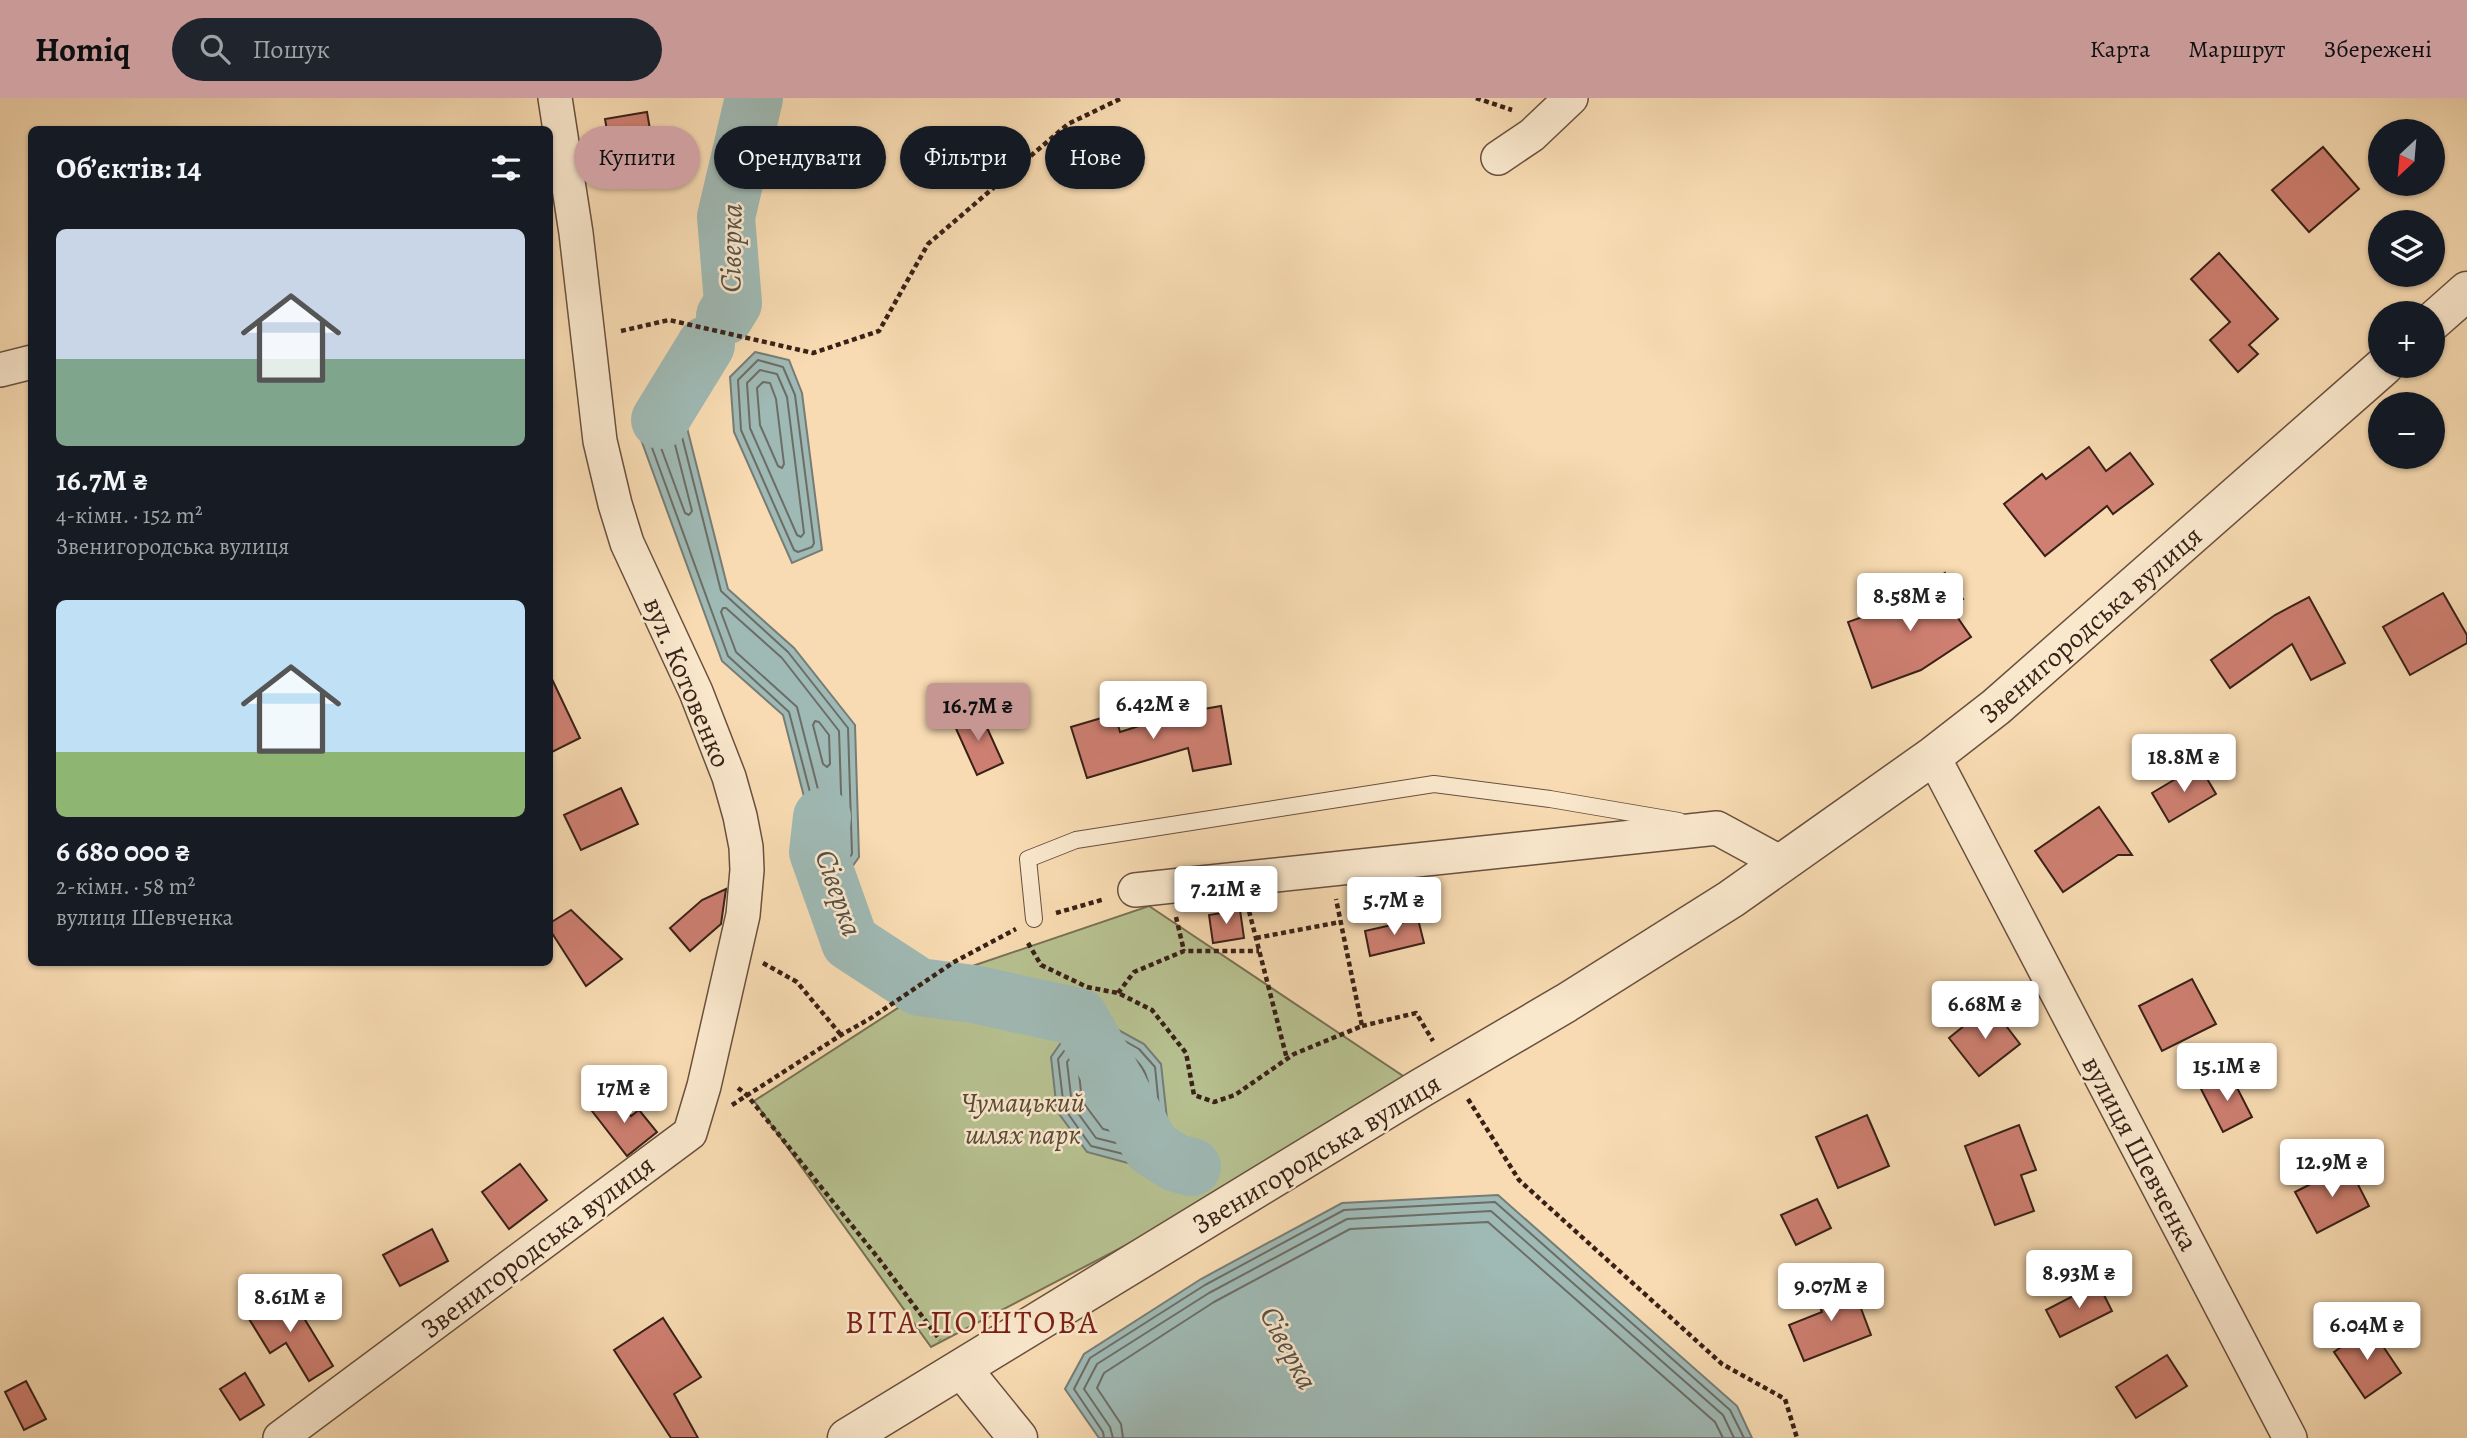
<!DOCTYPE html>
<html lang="uk">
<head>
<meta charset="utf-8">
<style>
	:root { --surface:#171b24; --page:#20242c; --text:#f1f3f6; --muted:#9ea1a6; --accent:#c59692 }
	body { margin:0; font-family:Alegreya,serif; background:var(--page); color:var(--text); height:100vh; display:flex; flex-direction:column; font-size:26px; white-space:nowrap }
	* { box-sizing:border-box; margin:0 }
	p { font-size:23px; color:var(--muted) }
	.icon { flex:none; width:38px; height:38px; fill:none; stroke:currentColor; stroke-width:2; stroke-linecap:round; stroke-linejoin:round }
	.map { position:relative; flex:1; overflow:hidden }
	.details { position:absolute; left:28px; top:28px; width:525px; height:840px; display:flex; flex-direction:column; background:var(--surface); border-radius:10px; box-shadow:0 2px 5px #0004 }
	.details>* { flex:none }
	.guide { position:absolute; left:574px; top:28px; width:665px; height:63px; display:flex; gap:14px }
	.needle { width:46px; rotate:206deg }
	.fabs { position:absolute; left:2368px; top:21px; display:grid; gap:14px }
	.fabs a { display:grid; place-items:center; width:77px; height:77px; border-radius:50%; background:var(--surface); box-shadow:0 2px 5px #0004; font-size:35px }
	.price { position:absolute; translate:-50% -60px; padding:0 16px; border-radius:7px; background:#fff; color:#222; font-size:23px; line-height:46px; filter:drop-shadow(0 2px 4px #0008) }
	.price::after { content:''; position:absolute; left:50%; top:42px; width:21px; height:16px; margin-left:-10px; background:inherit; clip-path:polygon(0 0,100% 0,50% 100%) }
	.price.active { background:var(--accent); color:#111 }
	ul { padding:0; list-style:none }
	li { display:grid; align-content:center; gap:14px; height:371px; padding:0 28px }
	li span { display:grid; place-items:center; height:217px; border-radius:10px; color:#555 }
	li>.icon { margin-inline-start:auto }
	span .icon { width:126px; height:126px; fill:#fffc; stroke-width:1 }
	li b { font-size:30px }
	h2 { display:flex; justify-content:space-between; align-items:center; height:84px; padding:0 28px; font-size:30px }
	.tag { padding:0 24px; border-radius:32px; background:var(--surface); box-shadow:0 2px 5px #0004; font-size:24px; line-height:63px }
	.tag.active { background:var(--accent); color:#111 }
	header { display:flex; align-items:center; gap:42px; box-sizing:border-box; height:98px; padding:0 35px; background:var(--accent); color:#111 }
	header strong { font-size:33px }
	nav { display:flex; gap:38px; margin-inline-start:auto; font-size:24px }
	.search { width:490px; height:63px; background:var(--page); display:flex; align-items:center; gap:18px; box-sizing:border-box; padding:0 24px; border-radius:38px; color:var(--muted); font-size:26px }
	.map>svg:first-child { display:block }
	.green { fill:#b7c191; stroke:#787154; stroke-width:2 }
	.water { fill:#9fb9b4; stroke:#767c76; stroke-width:2 }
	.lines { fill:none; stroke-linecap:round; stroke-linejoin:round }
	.shore { stroke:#6c6d66; stroke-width:2 }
	.river { stroke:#9fb9b4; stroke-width:58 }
	.building { fill:#ce7f71; stroke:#392118; stroke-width:2 }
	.service-casing { stroke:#69503e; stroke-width:18 }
	.minor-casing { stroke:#69503e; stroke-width:36 }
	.tertiary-casing { stroke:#69503e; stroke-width:41 }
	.path { stroke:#392118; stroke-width:4.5; stroke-dasharray:5 3.5; stroke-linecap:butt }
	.service { stroke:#fae8cd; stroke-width:16 }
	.minor { stroke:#fae8cd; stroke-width:33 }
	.tertiary { stroke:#fae8cd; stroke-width:38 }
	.labels { text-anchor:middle; stroke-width:5; stroke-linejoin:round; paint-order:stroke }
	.street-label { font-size:28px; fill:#392118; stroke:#fae8cd }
	.park-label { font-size:28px; font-style:italic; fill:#584936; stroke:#fae8cd }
	.water-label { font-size:30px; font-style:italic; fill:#584f47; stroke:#fae8cd }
	.quarter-label { font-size:32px; letter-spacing:2px; fill:#7a1f14; stroke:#fae8cd }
</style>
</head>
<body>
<header>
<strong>Homiq</strong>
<div class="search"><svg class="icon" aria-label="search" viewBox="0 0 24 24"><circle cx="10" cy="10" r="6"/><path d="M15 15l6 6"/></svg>Пошук</div>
<nav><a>Карта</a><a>Маршрут</a><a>Збережені</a></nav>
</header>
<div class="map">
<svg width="2467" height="1340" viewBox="0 0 2467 1340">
	<rect width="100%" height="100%" fill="#f8dbb2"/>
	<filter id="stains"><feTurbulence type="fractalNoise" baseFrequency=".00286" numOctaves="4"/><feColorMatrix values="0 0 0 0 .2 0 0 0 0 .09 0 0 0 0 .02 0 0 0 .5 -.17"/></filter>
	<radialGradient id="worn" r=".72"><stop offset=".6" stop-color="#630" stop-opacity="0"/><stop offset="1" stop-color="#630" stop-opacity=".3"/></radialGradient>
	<!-- green -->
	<path class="green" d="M1149,808L1421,990L1383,1013L931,1249L754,1003L952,875Z"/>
	<!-- water -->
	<g class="water">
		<path d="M678,246L708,256L684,318L728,491L794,550L855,627L859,759L829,802L806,801L795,733L809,718L783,617L722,563L639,336L646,314Z"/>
		<path d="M755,254L789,262L802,295L822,452L792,465L734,334L730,279Z"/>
		<path d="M1079,919L1104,924L1144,946L1161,966L1168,1030L1159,1046L1152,1050L1139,1068L1087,1054L1057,1013L1051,959Z"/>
		<path d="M1498,1097L1737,1308L1752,1340H1099L1065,1291L1084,1256L1201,1181L1342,1105Z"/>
	</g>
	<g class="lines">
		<!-- shore -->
		<g class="shore">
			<path d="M684,256L696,259L698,263L677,319L721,493L788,554L848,630L852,756L825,795L815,794L812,792L803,737L814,723L816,717L789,614L728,558L647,336L653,317L681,258Z"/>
			<path d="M758,262L783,269L795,297L814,445L812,449L798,454L794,452L741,332L738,282Z"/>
			<path d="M760,272L777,276L787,299L804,435L801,439L797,437L750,330L747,285Z"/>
			<path d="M763,284L770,285L776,301L784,366L782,370L778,368L760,327L757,290Z"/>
			<path d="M664,316L668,319L692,413L689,417L685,415L656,336Z"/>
			<path d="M723,510H726L782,560L839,633L843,754L823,782L819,780L812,739L823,725L824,715L797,609L736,554L721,514Z"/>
			<path d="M815,623L819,624L829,637L830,666L827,669L823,666L813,627Z"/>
			<path d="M1084,927L1102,930L1139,951L1155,969L1161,1029L1154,1040L1148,1045L1136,1059L1091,1048L1064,1010L1058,961Z"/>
			<path d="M1088,936C1100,939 1109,944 1119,950C1154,969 1149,990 1152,1027L1132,1049L1096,1040L1072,1007L1067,964Z"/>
			<path d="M1093,948C1141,969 1137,976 1141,1024L1128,1037L1103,1031L1082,1003L1078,966L1090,949Z"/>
			<path d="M1104,1340L1103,1334L1074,1291L1090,1260L1205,1187L1344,1112L1495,1104L1730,1312L1744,1340"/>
			<path d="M1113,1340L1110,1329L1084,1291L1097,1266L1209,1195L1347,1121L1491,1113L1723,1317L1734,1340"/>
			<path d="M1123,1340L1121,1326L1097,1290L1104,1275L1214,1204L1350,1131L1488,1124L1715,1324L1723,1340"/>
		</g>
		<!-- river -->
		<g class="river">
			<path d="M725,218L733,205L726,119L754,0"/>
			<path d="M660,322L706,247"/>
			<path d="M822,719L818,754L850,844L919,889L973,896L1079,919L1152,1050L1176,1065L1192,1069"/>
		</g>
	</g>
	<!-- building -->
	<g class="building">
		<path d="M647,14L652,43L610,50L605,21Z"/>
		<path d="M2323,49L2359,91L2309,134L2272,92Z"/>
		<path d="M2219,155L2278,221L2249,247L2258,256L2238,274L2210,242L2230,224L2191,181Z"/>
		<path d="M2089,349L2106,373L2130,355L2153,386L2113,416L2107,408L2045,458L2004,406L2042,376L2046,381Z"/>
		<path d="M1945,475L1963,501L1951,510L1971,539L1921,572L1872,590L1848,524L1902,505Z"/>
		<path d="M2443,495L2467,537V545L2410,577L2383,529Z"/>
		<path d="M2309,499L2345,565L2311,582L2292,546L2230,590L2211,562L2275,517Z"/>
		<path d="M550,577L580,640L550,655Z"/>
		<path d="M1221,608L1231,666L1193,673L1188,650L1087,680L1071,629L1115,616L1120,634L1181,615Z"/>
		<path d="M979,612L1003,665L977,677L953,624Z"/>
		<path d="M2199,667L2216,696L2169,724L2152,695Z"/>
		<path d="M621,690L638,726L581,752L564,717Z"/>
		<path d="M2099,709L2132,757H2118L2063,794L2035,753Z"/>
		<path d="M726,791L721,826L690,853L670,830L702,802Z"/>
		<path d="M571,812L622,861L586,888L550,832V825Z"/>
		<path d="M1240,812L1244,840L1213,845L1209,817Z"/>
		<path d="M1418,821L1424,845L1370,858L1365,833Z"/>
		<path d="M2192,881L2216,926L2162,953L2139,908Z"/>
		<path d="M1990,907L2020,946L1979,978L1949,940Z"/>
		<path d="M2230,976L2252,1019L2223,1034L2201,991Z"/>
		<path d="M614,996L631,1018L639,1012L657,1034L627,1058L592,1013Z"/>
		<path d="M1867,1017L1889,1068L1838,1090L1816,1039Z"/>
		<path d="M2019,1027L2036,1072L2021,1077L2034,1113L1995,1127L1965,1048Z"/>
		<path d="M520,1066L547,1102L509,1131L482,1094Z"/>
		<path d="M2348,1067L2369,1108L2317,1135L2295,1094Z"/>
		<path d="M1817,1101L1831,1130L1796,1147L1781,1117Z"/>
		<path d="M432,1131L448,1163L400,1188L383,1157Z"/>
		<path d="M1851,1184L1871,1237L1804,1263L1789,1227L1822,1214L1815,1197Z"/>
		<path d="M2098,1185L2112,1213L2060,1239L2046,1212Z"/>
		<path d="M287,1192L333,1268L309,1283L286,1245L270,1255L246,1216Z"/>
		<path d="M663,1220L701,1279L674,1296L698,1340H671L614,1252Z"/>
		<path d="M2370,1229L2401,1275L2365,1300L2334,1254Z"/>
		<path d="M2167,1257L2187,1288L2136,1320L2116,1289Z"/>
		<path d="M245,1275L264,1307L240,1322L220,1291Z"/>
		<path d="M26,1283L46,1321L24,1332L5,1294Z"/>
	</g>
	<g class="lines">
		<!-- service casing -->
		<g class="service-casing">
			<path id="service" d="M1034,821L1028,761L1076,742L1434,686L1550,701L1679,723"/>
		</g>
		<!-- minor casing -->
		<g class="minor-casing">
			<g id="minor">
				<path d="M1498,60L1532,37L1571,0"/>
				<path d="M0,272L32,264"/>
				<path d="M1933,658L2290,1340"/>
				<path d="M1135,792L1717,730L1783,766"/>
				<path d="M280,1340L690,1035L704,988L743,817L747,772L746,749L740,718L729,679L696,594L627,445L615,406L600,343L576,135L555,0"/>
			</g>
		</g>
		<!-- tertiary casing -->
		<g class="tertiary-casing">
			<g id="tertiary">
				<path d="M2432,224L2467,193"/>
				<path d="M962,1271L1018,1340"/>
				<path d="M847,1340L1421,990L1566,905L1731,801L1933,658L1996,609L2384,268"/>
			</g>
		</g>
		<!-- path -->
		<g class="path">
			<path d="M1476,0L1512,12"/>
			<path d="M621,233L669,222L813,255L879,233L928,146L1068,26L1122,0"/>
			<path d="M1249,813L1287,961"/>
			<path d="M1056,815L1105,801"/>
			<path d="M1176,819L1184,853"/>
			<path d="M1256,840L1340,824"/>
			<path d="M1028,845L1041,867L1087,889L1118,895L1152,912L1186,955L1194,997L1214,1004L1235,997L1294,956L1362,928L1336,801"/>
			<path d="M763,865L797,884L841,937"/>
			<path d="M1118,895L1134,874L1184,853H1259"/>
			<path d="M1362,928L1416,915L1433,943"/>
			<path d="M738,990L747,997L879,1161L940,1242"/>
			<path d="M1468,1001L1519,1082L1722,1266L1785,1301L1797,1340"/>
			<path d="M732,1007L841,937L871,920L954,864L1016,831"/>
		</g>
		<!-- service -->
		<use href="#service" class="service"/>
		<!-- minor -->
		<use href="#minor" class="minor"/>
		<!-- tertiary -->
		<use href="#tertiary" class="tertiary"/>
	</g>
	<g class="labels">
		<!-- street labels -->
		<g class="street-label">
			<text transform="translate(2090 526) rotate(-41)" y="10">Звенигородська вулиця</text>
			<text transform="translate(688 584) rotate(67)" y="10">вул. Котовенко</text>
			<text transform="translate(1316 1055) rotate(-31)" y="10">Звенигородська вулиця</text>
			<text transform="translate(2141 1055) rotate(62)" y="10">вулиця Шевченка</text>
			<text transform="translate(537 1148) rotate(-37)" y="10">Звенигородська вулиця</text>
		</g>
		<!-- park labels -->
		<g class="park-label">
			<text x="1023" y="1014">Чумацький<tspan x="1023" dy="32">шлях парк</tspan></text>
		</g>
		<!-- water labels -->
		<g class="water-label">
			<text transform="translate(731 150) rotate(-89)" y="10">Сіверка</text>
			<text transform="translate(839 795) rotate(71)" y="10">Сіверка</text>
			<text transform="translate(1289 1250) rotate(62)" y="10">Сіверка</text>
		</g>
		<!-- quarter labels -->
		<g class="quarter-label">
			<text x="972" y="1235">ВІТА-ПОШТОВА</text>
		</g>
	</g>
	<rect width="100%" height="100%" filter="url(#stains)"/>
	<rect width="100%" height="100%" fill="url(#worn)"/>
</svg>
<div class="fabs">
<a><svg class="needle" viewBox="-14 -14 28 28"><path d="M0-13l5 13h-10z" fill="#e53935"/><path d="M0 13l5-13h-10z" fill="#9ea1a6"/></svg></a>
<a><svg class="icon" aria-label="layers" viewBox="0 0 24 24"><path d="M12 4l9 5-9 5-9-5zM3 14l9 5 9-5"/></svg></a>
<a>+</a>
<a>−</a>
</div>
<b class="price" style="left:1910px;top:535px">8.58M ₴</b>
<b class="price" style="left:1153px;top:643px">6.42M ₴</b>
<b class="price active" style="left:978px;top:645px">16.7M ₴</b>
<b class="price" style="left:2184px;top:696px">18.8M ₴</b>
<b class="price" style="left:1226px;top:828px">7.21M ₴</b>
<b class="price" style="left:1394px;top:839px">5.7M ₴</b>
<b class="price" style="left:1985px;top:943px">6.68M ₴</b>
<b class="price" style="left:2227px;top:1005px">15.1M ₴</b>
<b class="price" style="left:624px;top:1027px">17M ₴</b>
<b class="price" style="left:2332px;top:1101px">12.9M ₴</b>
<b class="price" style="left:2079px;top:1212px">8.93M ₴</b>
<b class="price" style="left:1831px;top:1225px">9.07M ₴</b>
<b class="price" style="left:290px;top:1236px">8.61M ₴</b>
<b class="price" style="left:2367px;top:1264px">6.04M ₴</b>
<div class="guide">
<a class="tag active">Купити</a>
<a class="tag">Орендувати</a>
<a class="tag">Фільтри</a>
<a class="tag">Нове</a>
</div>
<section class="details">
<h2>Об’єктів: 14<svg class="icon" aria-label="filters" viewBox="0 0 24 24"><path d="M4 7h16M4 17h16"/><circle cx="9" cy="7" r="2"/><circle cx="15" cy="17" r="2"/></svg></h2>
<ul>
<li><span style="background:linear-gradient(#c9d6e8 60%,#7fa58c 0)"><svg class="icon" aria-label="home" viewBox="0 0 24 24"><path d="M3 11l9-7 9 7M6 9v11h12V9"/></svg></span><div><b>16.7M ₴</b><p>4-кімн. · 152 m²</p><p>Звенигородська вулиця</p></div></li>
<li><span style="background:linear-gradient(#bfe0f5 70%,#8fb573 0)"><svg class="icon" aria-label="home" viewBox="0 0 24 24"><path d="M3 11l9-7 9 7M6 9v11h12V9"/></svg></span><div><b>6 680 000 ₴</b><p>2-кімн. · 58 m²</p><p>вулиця Шевченка</p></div></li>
</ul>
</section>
</div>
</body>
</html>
